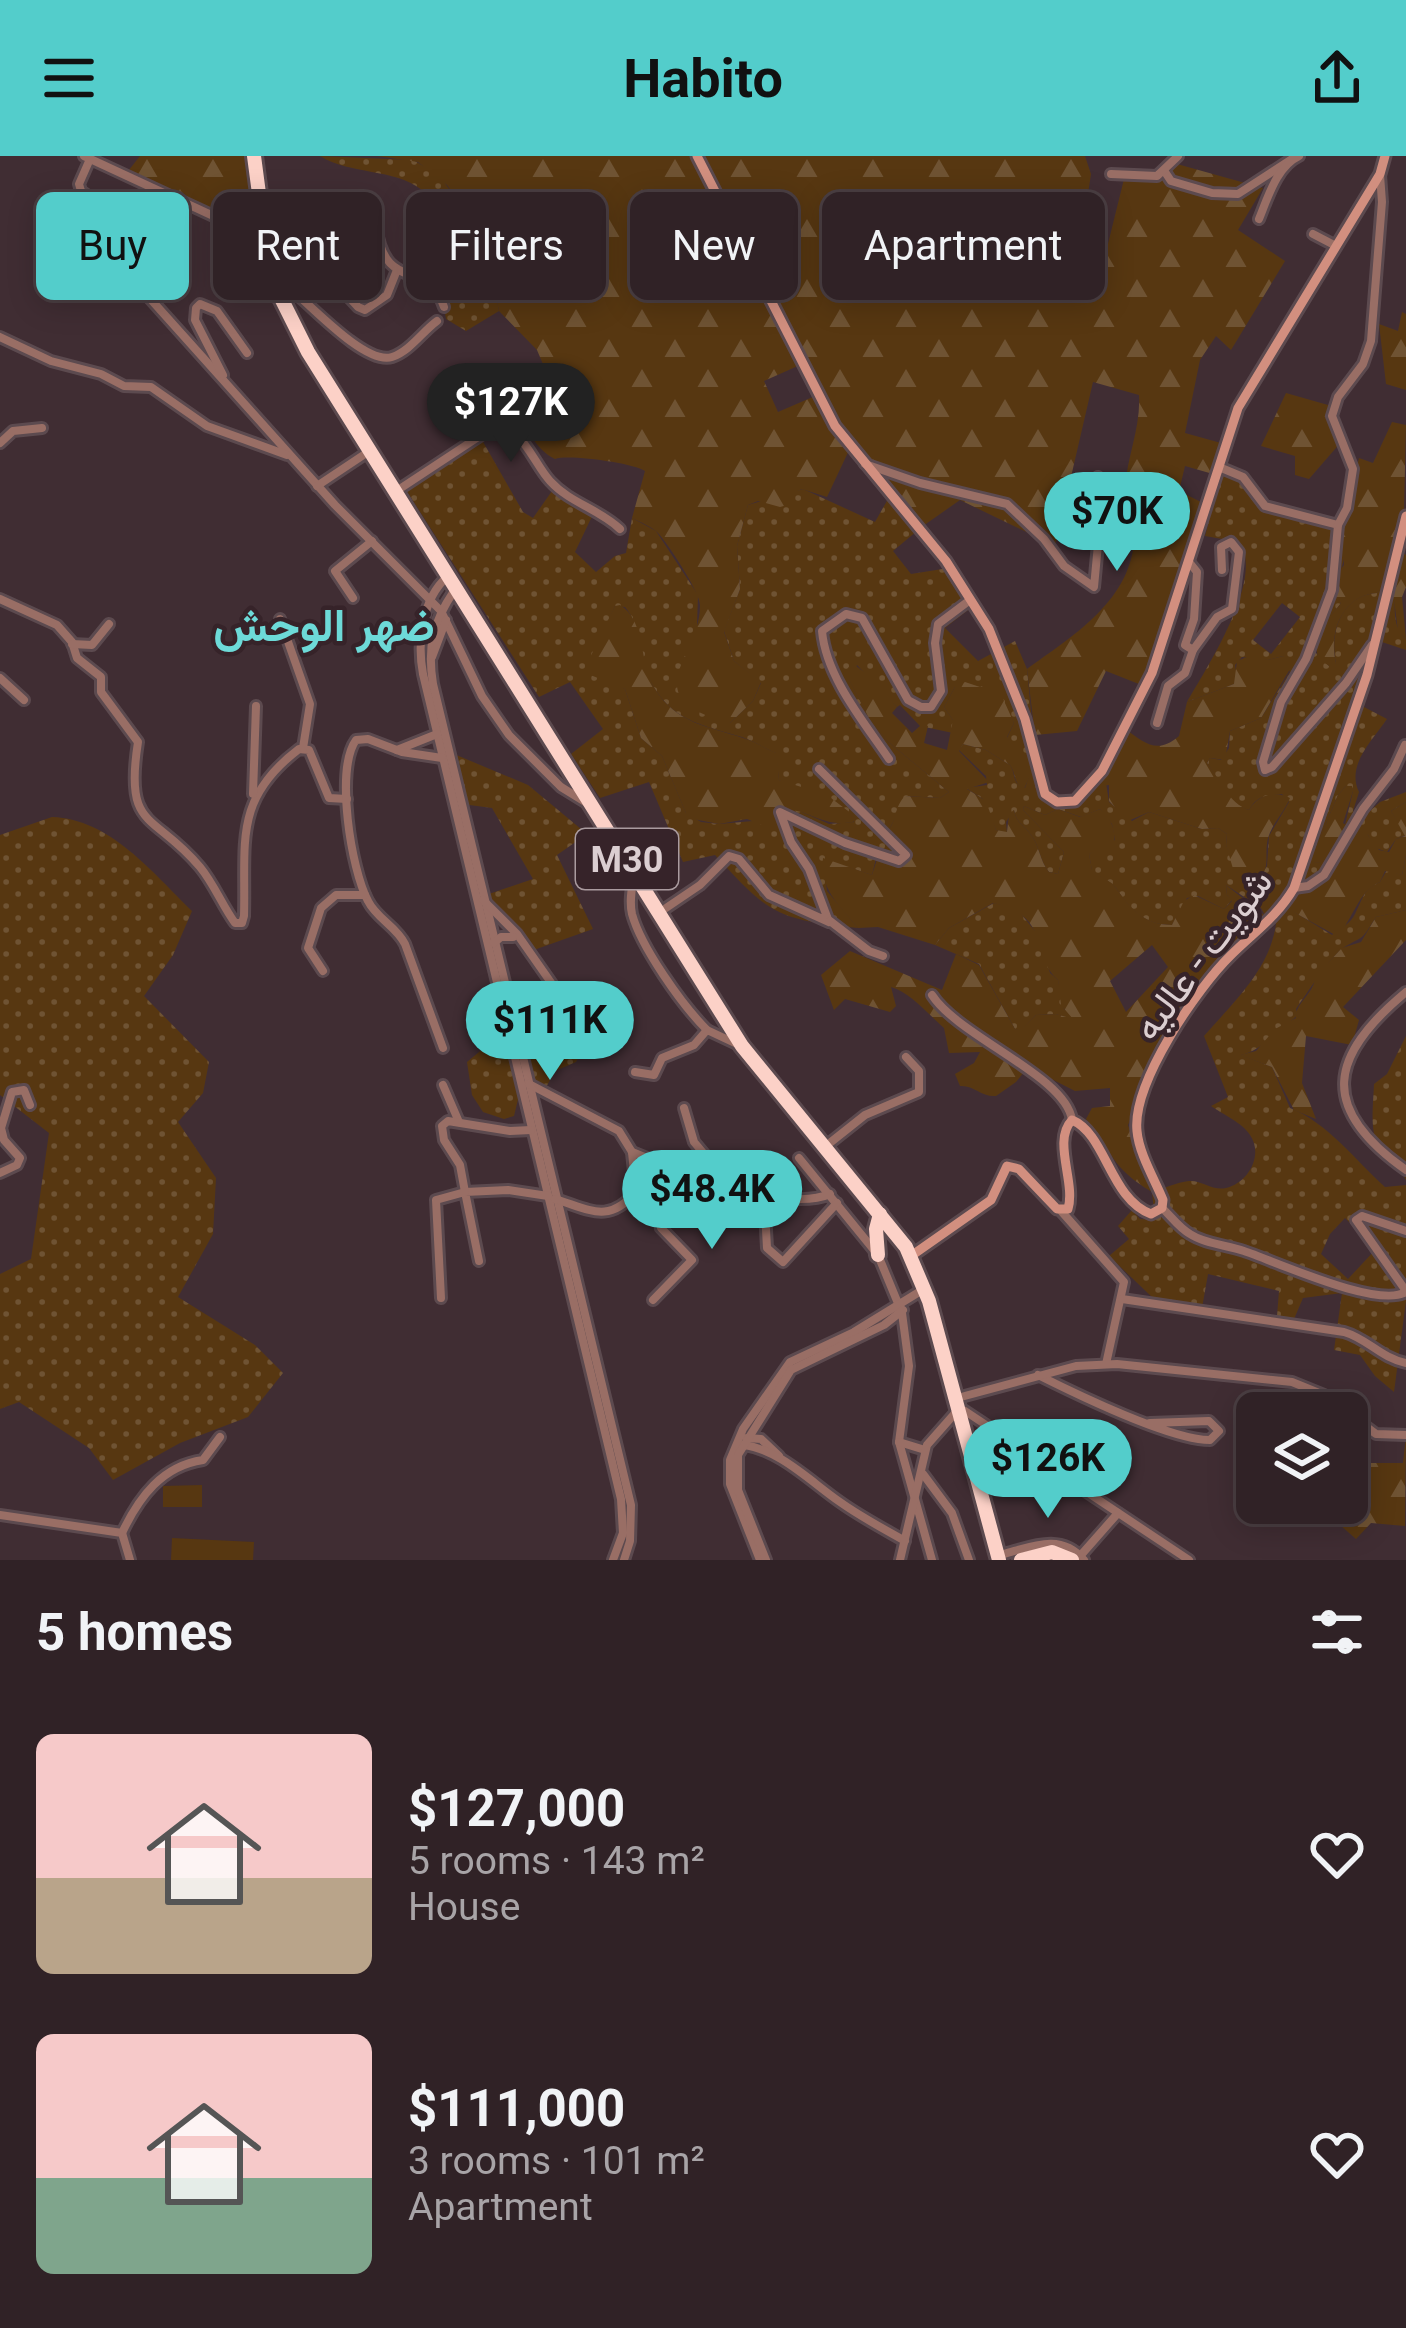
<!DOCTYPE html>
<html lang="en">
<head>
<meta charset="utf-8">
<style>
	:root { --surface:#302226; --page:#382a2e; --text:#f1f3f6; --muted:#a8a4a7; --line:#4b3f43; --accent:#53cdcb }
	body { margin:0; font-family:Roboto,Vazirmatn,sans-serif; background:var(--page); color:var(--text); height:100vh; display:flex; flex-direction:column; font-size:45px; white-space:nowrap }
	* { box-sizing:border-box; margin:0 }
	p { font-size:39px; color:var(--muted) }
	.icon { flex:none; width:66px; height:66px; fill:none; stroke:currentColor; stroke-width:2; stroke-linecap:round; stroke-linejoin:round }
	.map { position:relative; height:1404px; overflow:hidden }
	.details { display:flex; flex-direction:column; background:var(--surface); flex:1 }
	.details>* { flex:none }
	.guide { position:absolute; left:36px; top:36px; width:1335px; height:108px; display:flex; gap:24px }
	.controls { position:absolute; left:1236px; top:1236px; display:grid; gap:24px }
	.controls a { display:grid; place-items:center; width:132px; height:132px; border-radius:18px; background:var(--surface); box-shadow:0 6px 30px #0003,0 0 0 3px var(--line); font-size:60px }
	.price { position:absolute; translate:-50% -102px; padding:0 27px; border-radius:42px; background:var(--accent); color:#111; font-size:39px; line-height:78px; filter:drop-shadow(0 3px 6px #0008) }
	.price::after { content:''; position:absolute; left:50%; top:72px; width:36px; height:27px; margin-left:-18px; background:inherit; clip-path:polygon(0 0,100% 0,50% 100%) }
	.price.current { background:#222; color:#fff }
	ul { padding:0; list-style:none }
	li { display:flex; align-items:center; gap:36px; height:300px; padding:0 36px }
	li span { display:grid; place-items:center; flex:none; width:336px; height:240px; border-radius:18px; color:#555 }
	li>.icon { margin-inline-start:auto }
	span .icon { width:144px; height:144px; fill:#fffc; stroke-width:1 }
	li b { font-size:51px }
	h2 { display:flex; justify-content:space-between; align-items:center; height:144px; padding:0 36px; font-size:51px }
	.pill { padding:0 42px; border-radius:18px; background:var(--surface); box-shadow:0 6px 30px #0003,0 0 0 3px var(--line); font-size:42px; line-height:108px }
	.pill.current { background:var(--accent); color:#111 }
	header { display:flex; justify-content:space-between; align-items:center; height:156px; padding:0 36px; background:var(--accent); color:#111; font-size:54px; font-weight:700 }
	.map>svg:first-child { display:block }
	.grass { fill:url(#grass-dots); fill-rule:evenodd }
	.forest { fill:url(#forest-firs); fill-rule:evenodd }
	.green { fill:#573711 }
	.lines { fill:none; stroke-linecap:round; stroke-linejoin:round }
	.street-casing { stroke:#5c4a4f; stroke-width:14 }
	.secondary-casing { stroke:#5c4a4f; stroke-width:15 }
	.highway-casing { stroke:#5c4a4f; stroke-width:20 }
	.street { stroke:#996e65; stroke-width:8 }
	.secondary { stroke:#d28f7f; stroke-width:9 }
	.highway { stroke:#fcd1c7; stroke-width:14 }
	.labels { text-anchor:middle; stroke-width:9; stroke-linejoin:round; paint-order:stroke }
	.shield { fill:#362329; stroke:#aa9b9f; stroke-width:3 }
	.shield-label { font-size:36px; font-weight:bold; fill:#dbced1 }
	.street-label { font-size:39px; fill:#dbced1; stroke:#362329 }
	.quarter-label { font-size:45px; font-weight:bold; fill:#6ddad8; stroke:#362329 }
</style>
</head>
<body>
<header><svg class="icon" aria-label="menu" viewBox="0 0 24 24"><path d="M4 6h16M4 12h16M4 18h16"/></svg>Habito<svg class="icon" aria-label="share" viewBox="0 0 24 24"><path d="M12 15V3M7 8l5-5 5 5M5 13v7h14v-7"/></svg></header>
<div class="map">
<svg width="1406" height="1404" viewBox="0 0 1406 1404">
	<defs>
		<pattern id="grass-dots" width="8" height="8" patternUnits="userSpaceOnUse" patternTransform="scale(3)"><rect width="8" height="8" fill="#573711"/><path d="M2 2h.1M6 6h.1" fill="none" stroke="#6f5333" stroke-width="1.8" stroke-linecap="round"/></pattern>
		<pattern id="forest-firs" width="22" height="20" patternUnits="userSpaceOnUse" patternTransform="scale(3)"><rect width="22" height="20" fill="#573711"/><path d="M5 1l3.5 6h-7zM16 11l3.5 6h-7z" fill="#6f5333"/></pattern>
	</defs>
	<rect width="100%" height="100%" fill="#402d33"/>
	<!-- grass -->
	<g class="grass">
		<path d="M320,0L413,4L439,19L485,83L499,155L466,175L446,163L444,152L478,108C474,88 458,87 446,75C434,63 433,43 422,34C394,12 350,19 320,0Z"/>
		<path d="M482,284L523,356L533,362L552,335L597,350L575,396L596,416L615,400L626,397L632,362L656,375L698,439L697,469L730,567L753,545L761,527L734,505L724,475L740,433L737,390L748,349L803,333L875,366L892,336L923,370L893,395L911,418L955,411L977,447L945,472L978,505L1015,485L1027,513L1038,629C1072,652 1072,636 1106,627L1109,646L1132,665L1149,656L1202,673L1218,672L1227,678L1226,689L1237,717L1245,716L1259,723L1267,710L1269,680L1289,646L1282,638C1266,640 1257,639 1249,654C1227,648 1219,623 1207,607L1210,602L1221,604L1229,592L1230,575L1261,562L1290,516L1283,500L1268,504L1242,501L1235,509L1237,520L1234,528L1187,546C1206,513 1266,421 1239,386L1205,380L1221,319L1242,327L1278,359L1342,377L1346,395L1335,437L1341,447C1328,465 1314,472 1316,497L1329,510L1336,507C1329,476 1342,439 1377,437L1391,419C1400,441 1387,466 1406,483V494L1382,486L1364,551L1387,563C1372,585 1346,609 1359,636L1353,655L1363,661L1380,646L1406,636V646L1391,655L1406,679L1396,683L1387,696L1376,692L1368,679L1345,669L1353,635L1346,630L1338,639L1311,702L1314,706L1329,707C1328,724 1318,732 1302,735L1291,754L1332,779C1340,773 1351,767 1355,758C1363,743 1363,733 1380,726L1387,714L1402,719L1406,699V754L1376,761C1360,786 1366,778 1343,792C1332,799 1304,841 1296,853L1298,859C1282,872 1261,895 1241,899L1272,911L1290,952C1328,967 1355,1004 1385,1031L1406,1029V1145L1394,1236L1375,1220L1360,1199L1334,1194L1342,1137L1303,1142L1294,1163L1277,1160L1279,1135L1208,1118L1202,1152L1154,1143L1109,1100L1129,1083L1118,1070L1132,1054L1140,1063L1155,1064L1152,1036C1163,1033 1177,1026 1189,1025C1202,1024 1212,1035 1226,1032C1248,1027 1264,999 1250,979C1243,967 1222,958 1211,950L1228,941L1204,880C1233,847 1270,813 1276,768L1268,765L1261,752L1226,729L1227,739L1232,744L1224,753L1198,740L1187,742L1172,769C1144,769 1130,753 1116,732C1111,725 1099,721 1092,715L1089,698L1115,684L1112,668L1100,653L1081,661L1058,653L1045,659L1024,650L1023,654L1064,696L1058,718L1049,716C1039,704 1040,690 1031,679C1023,667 1017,669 1014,654L1006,666L1007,677L996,674L983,643L966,632L987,629L986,620L959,594L963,588L986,594L1010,609C1016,618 1012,629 1025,632L1030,617L1007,582L1014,567L998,537L980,531H955L944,551L953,564V577L920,570L900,549L897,551L857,509L850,525L870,564L886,584L949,636L940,642L906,640L890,672L909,699L907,704L896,699L876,702L872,719L823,703L827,735L858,772C776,763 770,759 715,699L683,706L649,626L600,642L571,598L603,573L570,526L539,541L406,334ZM1282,447L1300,461L1271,498L1253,484ZM615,450L625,451C641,469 636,493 645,514C667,564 695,567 742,581C754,585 765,593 776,597L779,624C805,639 838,636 854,666L829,668L795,653L753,665L719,668L701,666L686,657L662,600L641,582L625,533L610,524L598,489ZM1345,1062L1376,1093L1348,1123L1321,1098L1330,1078Z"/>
		<path d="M454,598L528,629L587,678L557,699L593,773L531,795L483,740L533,723L492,652L462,648Z"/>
		<path d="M52,661C110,663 152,716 192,755L173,799L144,840L209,906L203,937L178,966L216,1022L213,1078L178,1141L255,1189L283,1217L248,1261L180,1287L113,1324L89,1292L19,1246L0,1253V1118L31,1103L49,977L0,939V679Z"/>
		<path d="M994,747L1017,753L1039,780L1050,817L1058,824L1064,853L1073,859V864L1056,858L1036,859L1021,875L1015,873L979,808L935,789L949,772Z"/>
		<path d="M541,847L554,868L578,885L581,897L576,906L555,915L544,935H520L514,960L504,963L483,956L472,939L467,906L515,866L526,864Z"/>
		<path d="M1406,880V1024C1401,1014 1393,1012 1386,1004C1368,982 1373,955 1374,928L1387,918Z"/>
	</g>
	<!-- forest -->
	<g class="forest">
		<path d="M140,0H250L256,79L125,19Z"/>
		<path d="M377,0H1085L1091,18L1079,97L1104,104L1125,19L1151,21L1177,8L1263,32L1238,74L1285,105L1231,194L1216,180L1200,204L1185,277L1221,287L1213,318L1185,310L1179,335L1211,351L1177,460L1149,532L1106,515L1077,575L1035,579L1027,513C1071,481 1128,447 1134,387C1136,373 1123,353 1125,332C1127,301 1141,271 1139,239L1093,226L1055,390L960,344L923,370L851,290L827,341L802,333L793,337L791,348L780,351L758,345L748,349L737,390L740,433L724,476L734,505L761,526L753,545L730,567C631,541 701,501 700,449C700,436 667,386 657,376C650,370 640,366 632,362L645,315C633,307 568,298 555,303C535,293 522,269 522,247L545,213L537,194L499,155L485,83L447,29L418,6ZM800,209L815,240L778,256L764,225Z"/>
		<path d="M1402,156L1406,158V234L1386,228L1379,168L1398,175Z"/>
		<path d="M1286,237L1335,251L1342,285L1309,323L1295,319V300L1261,290Z"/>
		<path d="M1392,266L1406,269L1403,397L1406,399V431L1402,441L1406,483L1398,475L1391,420L1377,437C1343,439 1328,476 1336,507L1332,512L1319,503C1309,477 1327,466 1341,447L1327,430L1344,409L1342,377L1359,302L1373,307Z"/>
		<path d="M620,449C646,464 639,509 655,533C677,568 708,570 743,582C755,585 765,593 777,597L779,624L827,639L856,661L853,666C821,672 808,651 781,654L779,670L774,674L747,663L719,668L688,662L662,600L641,582L625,533L583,516L615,450Z"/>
		<path d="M1252,499L1268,504L1283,500L1293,508L1261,562L1230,575L1225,604L1210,602L1207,607C1219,622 1229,648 1249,654C1257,639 1275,634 1290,642C1284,657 1269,671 1267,687C1265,702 1270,711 1259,723L1234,716L1226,689L1227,678L1218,672L1202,673L1149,656L1128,665L1109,645V629L1090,631L1125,573C1145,587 1157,599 1179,580L1187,546L1234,528L1237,505Z"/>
		<path d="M852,507L871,521L897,551L892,557L912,577L920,570H928L924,587L947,594L953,564L944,551L955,531L965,526L980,531L995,525L1014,567L1007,581L1031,617L1024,633C1013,628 1017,619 1010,609L986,594L963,588L959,595L989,626L967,633L986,645L996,674L1007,676L1009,658L1014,654C1017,669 1023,667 1031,679C1040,690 1039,704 1049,716L1058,718L1064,696L1023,654L1024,650L1045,659L1058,653L1080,661L1100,653C1111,662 1116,674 1114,688L1089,698L1092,714C1099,721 1111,724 1116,732C1130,752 1144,769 1172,769L1184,745L1194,739L1224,753L1232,745L1227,739L1226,729L1268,762L1223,802L1154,914L1128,969L1152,1036C1110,1011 1114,997 1086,963L1092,952L1110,950V932L1075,935L1028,911L1016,926L996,940C981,941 974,929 960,930L955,918L974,907L980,896L949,897L944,872C929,859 910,836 891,831L896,850L890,856L845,843L834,854L821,819L850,795L942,834L956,798L979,809L1015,873L1021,874L1036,859L1056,858L1073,863L1061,849L1058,824C1029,798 1053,761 993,747L949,772L935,789L878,771L858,772C839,749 820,734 823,702L872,719L879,697L907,703L908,698L887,676C897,665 894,651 905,640L940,642L949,636L886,584L870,564L845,516ZM1152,789L1168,811L1126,856L1110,825Z"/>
		<path d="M1346,630H1352L1353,635L1343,667L1351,673L1362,671L1379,694L1389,696L1396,683L1405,680L1391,655L1406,646V699L1402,719L1385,715L1380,726C1357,736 1354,763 1337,780L1290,754L1302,735C1318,732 1328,724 1329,708L1313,706L1311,702L1338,639Z"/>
		<path d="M1406,754V784L1343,851L1359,864L1352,889L1306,880L1302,927L1316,963L1294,954L1272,911L1240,899L1256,895L1275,873L1296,862C1294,848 1315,837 1315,821L1342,792L1361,786L1376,761Z"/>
		<path d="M1406,1279L1405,1370L1371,1367L1356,1383L1331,1361L1328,1347H1347V1307H1403Z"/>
	</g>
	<!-- green -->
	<g class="green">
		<path d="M202,1329V1351H163V1330Z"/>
		<path d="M172,1382L254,1386L253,1404H171Z"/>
	</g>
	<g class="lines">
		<!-- street casing -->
		<g class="street-casing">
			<g id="street">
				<path d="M84,0L263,83"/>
				<path d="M1165,16L1171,25L1212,37L1238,38L1292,3"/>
				<path d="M1111,18L1157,20L1178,0"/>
				<path d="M88,40L81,35L79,28L90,3"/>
				<path d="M176,45L161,70L154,72L88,40C73,59 47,74 40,96L42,100L97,94L120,109L335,349L441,455L482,540L509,579L561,631L587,647"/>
				<path d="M1259,63C1268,41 1277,10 1299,0"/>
				<path d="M376,70C385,139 428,102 444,151"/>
				<path d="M321,76L320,110L358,151L365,154L387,139L397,114"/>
				<path d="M1313,78L1336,90"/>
				<path d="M277,121C302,139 363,210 392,201C410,195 422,176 437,165"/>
				<path d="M0,181L51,205L101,218L124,230L151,231L207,270L287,299"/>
				<path d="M223,219L195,164L196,152L200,148L217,155L247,197"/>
				<path d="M509,242L513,273"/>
				<path d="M0,287L13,275L42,272"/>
				<path d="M865,308L920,327L1007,348L1044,383L1064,410L1094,431L1100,367L1095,341L1098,321"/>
				<path d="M1219,311L1243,321L1265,350L1338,369L1332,434L1306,503L1281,546L1263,606L1265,614L1272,611L1346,527L1372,489"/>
				<path d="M317,330L368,296"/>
				<path d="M401,332L492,272C520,264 533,307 550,325C570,347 599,353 620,373"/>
				<path d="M1338,369L1347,352L1353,313L1332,260L1338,241L1363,208L1371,185L1382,46L1380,19"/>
				<path d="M1189,406L1197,416L1194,463L1185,489L1193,494L1217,461L1232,453L1239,396L1231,386L1221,391L1222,414"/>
				<path d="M447,421C422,443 417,486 423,518L621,1343L623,1377L613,1404"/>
				<path d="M454,435C433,466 427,491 433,528L631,1349L630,1385L624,1404"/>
				<path d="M353,442L335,415L372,385"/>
				<path d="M0,443L57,469L72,486L77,502L101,521V536L138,586C124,675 154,656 200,711C214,728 222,749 235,767H242L244,760C246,686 233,643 299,593L309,594L329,642L347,643"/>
				<path d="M280,463L310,548L303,592"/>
				<path d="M72,488L92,489L109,468"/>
				<path d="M432,501L446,464"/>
				<path d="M0,522L24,544"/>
				<path d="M1157,567L1168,530L1185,517L1193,494"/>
				<path d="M397,594L437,578"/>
				<path d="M442,602L402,596L368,583L356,584C335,613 351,713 368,745C377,763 396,770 405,788L443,892"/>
				<path d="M889,603C864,566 826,521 822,475L846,458L862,462L908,544L921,551H931L941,535L935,487L938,468L970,444"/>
				<path d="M253,638L256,550"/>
				<path d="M634,719C632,731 629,745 632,758C641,791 682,849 707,874"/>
				<path d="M1294,732L1308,730L1324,719L1363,653L1394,613L1405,589"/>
				<path d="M483,744L517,778L573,858"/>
				<path d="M666,752L700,729L729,700L739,703L769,739L829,766L809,713L791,686L780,656L845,687L899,705L906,699L819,613"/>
				<path d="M830,765L869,795L883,800"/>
				<path d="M494,787L501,781H513"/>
				<path d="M323,815L308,792L321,752L336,739H365"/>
				<path d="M1406,836C1329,900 1318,952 1406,1014"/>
				<path d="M932,839C959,881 1066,920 1072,964"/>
				<path d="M635,916L654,919L662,902L694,889L707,874L739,889"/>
				<path d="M529,928L619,975L632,996L636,1036C608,1068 591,1054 555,1043"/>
				<path d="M443,929L459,966"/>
				<path d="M684,952L694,986L732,1031"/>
				<path d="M831,986L865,959L919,936V915L906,901"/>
				<path d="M632,996C678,1014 784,1058 830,1038"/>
				<path d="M799,1002L878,1099L902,1157L909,1210L899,1286L932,1404"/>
				<path d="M0,1017L17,1009L20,1002L4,984L1,972L12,936L24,934L30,949"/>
				<path d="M764,1037L767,1092L783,1106L837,1047"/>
				<path d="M1162,1052C1171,1060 1179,1072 1190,1078C1205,1088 1227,1089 1244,1095C1277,1106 1378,1153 1406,1136"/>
				<path d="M1062,1056L1124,1126L1106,1208"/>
				<path d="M1406,1075L1362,1060L1356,1064L1406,1135"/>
				<path d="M479,1105L465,1036L508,1034L548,1040"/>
				<path d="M441,1142L436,1044L465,1036L460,1009L444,984L442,970L448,965L510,975L531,974"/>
				<path d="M1122,1143L1344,1176C1368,1183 1381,1202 1406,1207"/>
				<path d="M653,1144L692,1104L661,1072L694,1019"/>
				<path d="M1038,1219C1076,1238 1171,1284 1210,1284L1219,1275L1209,1265L1150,1267"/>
				<path d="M961,1241L1076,1210L1117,1208L1292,1226L1324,1239L1376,1278L1406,1279"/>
				<path d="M965,1255L1189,1404"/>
				<path d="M747,1282L761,1283L779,1300"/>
				<path d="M899,1286L925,1294"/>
				<path d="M743,1289C779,1293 811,1326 840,1346C861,1361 884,1373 905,1385"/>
				<path d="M923,1318L952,1357L969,1404"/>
				<path d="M0,1359L122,1377L130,1404"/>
				<path d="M122,1377C139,1341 162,1310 203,1304L220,1281"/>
				<path d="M1004,1398C1033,1390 1061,1377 1084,1404"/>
				<path d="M1081,1399L1118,1357"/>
				<path d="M760,1404L730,1328V1304L743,1273L790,1206L854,1176L924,1133"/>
				<path d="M766,1404L738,1334V1299L791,1214L884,1169L903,1154"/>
				<path d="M900,1404L927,1289L957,1255"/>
			</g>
		</g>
		<!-- secondary casing -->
		<g class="secondary-casing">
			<g id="secondary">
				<path d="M697,0L835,270L946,405L989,473L1025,563L1045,638L1057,646L1075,645L1102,615L1152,517L1238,252L1380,18L1385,0"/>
				<path d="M911,1100L991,1044L1007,1010L1019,1013L1057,1053H1068C1076,1026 1052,985 1072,964C1106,978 1110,1043 1151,1058L1162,1052L1163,1044C1155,1024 1139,998 1137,975C1132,927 1197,832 1231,799C1254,776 1277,761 1294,732L1367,519L1406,360"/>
			</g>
		</g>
		<!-- highway casing -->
		<g class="highway-casing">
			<g id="highway">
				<path d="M254,0L270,120L308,196L742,890L906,1091L929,1145L999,1404"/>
				<path d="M878,1099L876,1073L880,1058"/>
				<path d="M1021,1404L1052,1396L1072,1404"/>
			</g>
		</g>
		<!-- street -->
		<use href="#street" class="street"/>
		<!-- secondary -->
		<use href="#secondary" class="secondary"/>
		<!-- highway -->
		<use href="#highway" class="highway"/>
	</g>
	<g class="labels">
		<!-- shield labels -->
		<rect class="shield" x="576" y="673" width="102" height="60" rx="9"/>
		<g class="shield-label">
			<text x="627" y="716">M30</text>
		</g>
		<!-- street labels -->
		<g class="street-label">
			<text transform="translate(1202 798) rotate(-53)" y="14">شويت - عاليه</text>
		</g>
		<!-- quarter labels -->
		<g class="quarter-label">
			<text x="324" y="485">ضهر الوحش</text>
		</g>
	</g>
</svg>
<div class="controls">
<a><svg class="icon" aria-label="layers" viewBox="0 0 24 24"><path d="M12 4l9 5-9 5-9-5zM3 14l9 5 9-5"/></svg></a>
</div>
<b class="price current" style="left:511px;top:309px">$127K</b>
<b class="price" style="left:1117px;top:418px">$70K</b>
<b class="price" style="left:550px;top:927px">$111K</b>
<b class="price" style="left:712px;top:1096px">$48.4K</b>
<b class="price" style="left:1048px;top:1365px">$126K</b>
<div class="guide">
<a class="pill current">Buy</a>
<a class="pill">Rent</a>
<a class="pill">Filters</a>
<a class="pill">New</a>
<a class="pill">Apartment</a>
</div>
</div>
<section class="details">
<h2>5 homes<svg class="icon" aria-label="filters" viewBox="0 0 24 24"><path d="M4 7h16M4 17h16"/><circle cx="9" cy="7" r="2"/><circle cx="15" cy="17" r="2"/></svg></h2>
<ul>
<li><span style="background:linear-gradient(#f6c9c9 60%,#b9a48a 0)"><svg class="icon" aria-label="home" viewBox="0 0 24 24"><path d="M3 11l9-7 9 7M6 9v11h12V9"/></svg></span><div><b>$127,000</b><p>5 rooms · 143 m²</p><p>House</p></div><svg class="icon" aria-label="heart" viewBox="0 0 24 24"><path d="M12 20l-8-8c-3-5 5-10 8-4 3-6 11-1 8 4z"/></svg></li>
<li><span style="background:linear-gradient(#f6c9c9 60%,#7fa58c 0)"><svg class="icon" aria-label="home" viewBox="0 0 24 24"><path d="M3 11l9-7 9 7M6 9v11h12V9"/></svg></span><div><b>$111,000</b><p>3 rooms · 101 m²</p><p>Apartment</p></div><svg class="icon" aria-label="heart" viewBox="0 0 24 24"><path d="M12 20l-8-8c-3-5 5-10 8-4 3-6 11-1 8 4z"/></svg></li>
</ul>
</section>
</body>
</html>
